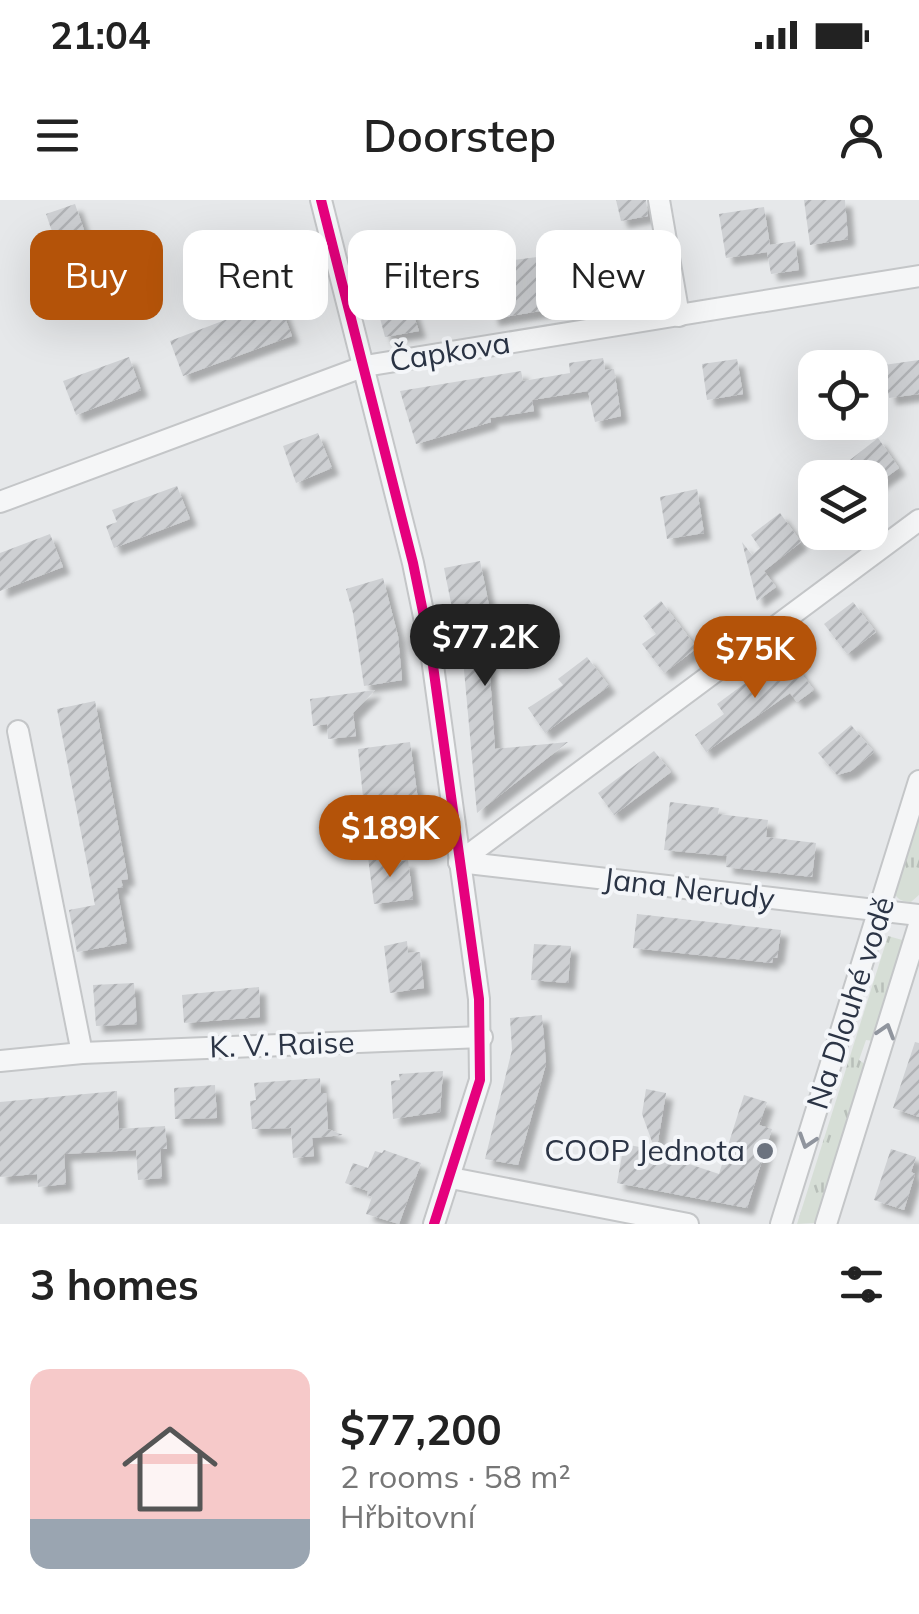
<!DOCTYPE html>
<html lang="en">
<head>
<meta charset="utf-8">
<style>
	:root { --surface:#fff; --page:#f6f6f6; --text:#222; --muted:#767676; --accent:#b45309 }
	body { margin:0; font-family:Mulish,sans-serif; background:var(--page); color:var(--text); height:100vh; display:flex; flex-direction:column; font-size:38px; white-space:nowrap }
	* { box-sizing:border-box; margin:0 }
	p { font-size:32px; color:var(--muted) }
	.icon { flex:none; width:55px; height:55px; fill:none; stroke:currentColor; stroke-width:2; stroke-linecap:round; stroke-linejoin:round }
	.map { position:relative; height:1024px; overflow:hidden }
	.sheet { display:flex; flex-direction:column; background:var(--surface); flex:1 }
	.sheet>* { flex:none }
	.top-card { position:absolute; left:30px; top:30px; width:860px; height:90px; display:flex; gap:20px }
	.controls { position:absolute; left:798px; top:150px; display:grid; gap:20px }
	.controls a { display:grid; place-items:center; width:90px; height:90px; border-radius:20px; background:var(--surface); box-shadow:0 10px 40px #0002; font-size:50px }
	.price { position:absolute; translate:-50% -85px; padding:0 22px; border-radius:35px; background:var(--accent); color:#fff; font-size:32px; line-height:65px; filter:drop-shadow(0 2px 5px #0008) }
	.price::after { content:''; position:absolute; left:50%; top:60px; width:30px; height:22px; margin-left:-15px; background:inherit; clip-path:polygon(0 0,100% 0,50% 100%) }
	.price.active { background:#222; color:#fff }
	ul { padding:0; list-style:none }
	li { display:flex; align-items:center; gap:30px; height:250px; padding:0 30px }
	li span { display:grid; place-items:center; flex:none; width:280px; height:200px; border-radius:20px; color:#555 }
	li>.icon { margin-inline-start:auto }
	span .icon { width:120px; height:120px; fill:#fffc; stroke-width:1 }
	li b { font-size:42px }
	h2 { display:flex; justify-content:space-between; align-items:center; height:120px; padding:0 30px; font-size:42px }
	.tag { padding:0 35px; border-radius:20px; background:var(--surface); box-shadow:0 10px 40px #0002; font-size:35px; line-height:90px }
	.tag.active { background:var(--accent); color:#fff }
	.status { display:flex; justify-content:space-between; align-items:center; height:70px; padding:0 50px; background:var(--surface); direction:ltr }
	.status svg { height:28px; fill:currentColor }
	header { display:flex; justify-content:space-between; align-items:center; height:130px; padding:0 30px; background:var(--surface); font-size:45px; font-weight:600 }
	.map>svg:first-child { display:block }
	.grass { fill:url(#grass-tufts) }
	.building { fill:url(#building-hatch); filter:url(#shadow) }
	.lines { fill:none; stroke-linecap:round; stroke-linejoin:round }
	.street-casing { stroke:#c4c6c8; stroke-width:24 }
	.street { stroke:#f5f6f7; stroke-width:20 }
	.bus-1-casing { stroke:#f4f6f9; stroke-width:18 }
	.bus-1 { stroke:#e5007d; stroke-width:10 }
	.oneway { stroke:#90959e }
	.poi-dot { fill:#6c737f; stroke:#f4f6f9; stroke-width:4 }
	.labels { text-anchor:middle; stroke-width:8; stroke-linejoin:round; paint-order:stroke }
	.street-label { font-size:30px; fill:#2b3445; stroke:#f4f6f9 }
	.poi-label { font-size:30px; fill:#2b3445; stroke:#f4f6f9; text-anchor:end }
</style>
</head>
<body>
<div class="status"><b>21:04</b><svg viewBox="0 0 49 12"><path d="M0 12V9h3v3zM5 12V6h3v6zM10 12V3h3v9zM15 12V0h3v12zM26 1h20v11H26zM47 4h2v5h-2z"/></svg></div>
<header><svg class="icon" aria-label="menu" viewBox="0 0 24 24"><path d="M4 6h16M4 12h16M4 18h16"/></svg>Doorstep<svg class="icon" aria-label="person" viewBox="0 0 24 24"><circle cx="12" cy="8" r="4"/><path d="M4 21q1-7 8-7t8 7"/></svg></header>
<div class="map">
<svg width="919" height="1024" viewBox="0 0 919 1024">
	<defs>
		<pattern id="grass-tufts" width="24" height="20" patternUnits="userSpaceOnUse" patternTransform="scale(2.5)"><rect width="24" height="20" fill="#d6ded6"/><path d="M3 7l-1-3M5 7V3M7 7l1-3M15 17l-1-3M17 17v-4M19 17l1-3" fill="none" stroke="#b8bfb9"/></pattern>
		<pattern id="building-hatch" width="6" height="6" patternUnits="userSpaceOnUse" patternTransform="scale(2.5)"><rect width="6" height="6" fill="#ced0d3"/><path d="M-1 1l2-2M0 6l6-6M5 7l2-2" fill="none" stroke="#b1b3b6"/></pattern>
		<filter id="shadow"><feDropShadow dx="7" dy="7" stdDeviation="2.5" flood-color="#0004"/></filter>
	</defs>
	<rect width="100%" height="100%" fill="#e6e8ea"/>
	<!-- grass -->
	<g class="grass">
		<path d="M919,603V695L911,702C902,702 896,699 893,690Z"/>
		<path d="M888,736L906,741L874,841L866,840L859,860L866,865L815,1023L797,1024Z"/>
	</g>
	<!-- building -->
	<g class="building">
		<path d="M616,0H646L648,16L621,21Z"/>
		<path d="M804,0H845L848,39L810,45Z"/>
		<path d="M75,4L85,33L56,43L46,14Z"/>
		<path d="M764,7L770,45L795,41L799,70L771,74L767,52L726,58L719,14Z"/>
		<path d="M577,52L582,85L624,78L621,65L655,59L661,91L492,119L482,64Z"/>
		<path d="M404,54L412,84L404,86L419,131L385,137L366,65Z"/>
		<path d="M276,95L292,136L183,176L170,141L225,120L223,115Z"/>
		<path d="M129,157L141,190L76,215L63,181Z"/>
		<path d="M603,158L605,170L614,169L621,216L595,222L588,191L532,200L534,211L490,218L491,222L416,244L400,191L521,171L523,181L570,173L569,163Z"/>
		<path d="M737,159L743,194L707,200L702,164Z"/>
		<path d="M919,160V194L889,198L884,165Z"/>
		<path d="M318,233L332,268L296,283L283,246Z"/>
		<path d="M878,238L899,268L870,289V278H827Z"/>
		<path d="M177,286L190,319L114,348L106,326L117,322L112,310Z"/>
		<path d="M697,289L704,333L667,339L660,297Z"/>
		<path d="M780,313L801,342L764,371L776,387L757,401L742,342L752,355L760,348L751,335Z"/>
		<path d="M50,334L63,367L0,391V353Z"/>
		<path d="M480,361L501,464L488,446L495,549L568,542L477,613L461,437L458,438L444,368Z"/>
		<path d="M383,378L398,436L402,480L364,486L353,413L346,389Z"/>
		<path d="M661,401L697,448L664,473L642,444L656,434L643,416Z"/>
		<path d="M853,402L876,432L847,454L824,424Z"/>
		<path d="M587,457L609,486L545,533L528,508L563,485L558,479Z"/>
		<path d="M791,460L814,490L797,502L790,493L706,552L695,535L724,514L717,504L775,461L780,467Z"/>
		<path d="M375,490L353,513L356,536L328,539L327,524L313,526L310,499Z"/>
		<path d="M95,501L128,679L121,680L123,687L117,688L127,743L77,752L69,710L95,705L57,509Z"/>
		<path d="M851,525L874,552L851,571L837,575L818,553Z"/>
		<path d="M410,542L420,614L383,619L379,595L363,597L358,549Z"/>
		<path d="M654,551L671,572L614,615L598,593Z"/>
		<path d="M670,602L719,608L718,614L768,620L766,637L816,643L812,677L726,667L727,656L664,650Z"/>
		<path d="M389,653L390,662L408,660L413,699L374,704L368,657Z"/>
		<path d="M637,714L781,730L777,758L773,757L772,763L633,748Z"/>
		<path d="M407,741L408,753L420,752L424,788L390,793L384,746Z"/>
		<path d="M534,744L571,746L568,783L531,780Z"/>
		<path d="M134,783L137,824L96,826L93,785Z"/>
		<path d="M259,787L260,817L184,823L182,795Z"/>
		<path d="M542,815L546,864L518,965L485,959L512,850L510,818Z"/>
		<path d="M915,842L919,843V917L893,908Z"/>
		<path d="M443,871L440,912L393,919L391,881L400,880L399,874Z"/>
		<path d="M320,878L321,893H326L328,929L343,935L312,938L314,956L293,958L291,928L252,929L250,901L256,900L254,883Z"/>
		<path d="M215,885L217,918L175,919L174,888Z"/>
		<path d="M646,889L666,893L656,953L719,974L744,895L767,902L759,925L772,929L747,1008L617,983L624,944L655,950L642,914Z"/>
		<path d="M117,891L119,929L165,926L167,949H160L162,978L138,980L136,950L64,954L66,984L38,987L37,974L0,977V902Z"/>
		<path d="M891,949L916,957L911,972L915,974L904,1010L874,1000Z"/>
		<path d="M384,950L421,963L399,1024L366,1014L372,997L367,995L368,991L345,983L353,963L368,968L375,951L382,953Z"/>
	</g>
	<g class="lines">
		<!-- street casing -->
		<g class="street-casing">
			<g id="street">
				<path d="M321,0L413,363L431,451L479,799L480,880L434,1024"/>
				<path d="M659,0L679,116"/>
				<path d="M0,302L365,166L919,76"/>
				<path d="M18,531L82,853"/>
				<path d="M459,662L919,320"/>
				<path d="M459,662L919,715"/>
				<path d="M0,861L82,853L482,837"/>
				<path d="M451,978L688,1024"/>
				<path d="M781,1024L919,581"/>
				<path d="M826,1024L919,725"/>
			</g>
		</g>
		<!-- street -->
		<use href="#street" class="street"/>
		<!-- bus-1 casing -->
		<g class="bus-1-casing">
			<path id="bus-1" d="M321,0L413,363L431,451L479,799L480,880L434,1024"/>
		</g>
		<!-- bus-1 -->
		<use href="#bus-1" class="bus-1"/>
	</g>
	<!-- one-way arrows -->
	<defs><path id="oneway-chevron" d="M-2-3.5L2.5 0L-2 3.5" fill="none" stroke-width="1.6" stroke-linecap="round" stroke-linejoin="round" transform="scale(2.5)"/></defs>
	<g class="oneway">
		<use href="#oneway-chevron" transform="translate(886 831) rotate(-73)"/>
		<use href="#oneway-chevron" transform="translate(807 941) rotate(108)"/>
	</g>
	<!-- markers -->
	<circle class="poi-dot" cx="765" cy="951" r="10"/>
	<g class="labels">
		<!-- street labels -->
		<g class="street-label">
			<text transform="translate(450 152) rotate(-9)" y="10">Čapkova</text>
			<text transform="translate(689 689) rotate(7)" y="10">Jana Nerudy</text>
			<text transform="translate(851 803) rotate(-72)" y="10">Na Dlouhé vodě</text>
			<text transform="translate(282 845) rotate(-2)" y="10">K. V. Raise</text>
		</g>
		<!-- poi labels -->
		<g class="poi-label">
			<text x="745" y="961">COOP Jednota</text>
		</g>
	</g>
</svg>
<div class="controls">
<a><svg class="icon" aria-label="locate" viewBox="0 0 24 24"><circle cx="12" cy="12" r="6"/><path d="M12 2v4M12 18v4M2 12h4M18 12h4"/></svg></a>
<a><svg class="icon" aria-label="layers" viewBox="0 0 24 24"><path d="M12 4l9 5-9 5-9-5zM3 14l9 5 9-5"/></svg></a>
</div>
<b class="price active" style="left:485px;top:489px">$77.2K</b>
<b class="price" style="left:755px;top:501px">$75K</b>
<b class="price" style="left:390px;top:680px">$189K</b>
<div class="top-card">
<a class="tag active">Buy</a>
<a class="tag">Rent</a>
<a class="tag">Filters</a>
<a class="tag">New</a>
</div>
</div>
<section class="sheet">
<h2>3 homes<svg class="icon" aria-label="filters" viewBox="0 0 24 24"><path d="M4 7h16M4 17h16"/><circle cx="9" cy="7" r="2"/><circle cx="15" cy="17" r="2"/></svg></h2>
<ul>
<li><span style="background:linear-gradient(#f6c9c9 75%,#9aa5b1 0)"><svg class="icon" aria-label="home" viewBox="0 0 24 24"><path d="M3 11l9-7 9 7M6 9v11h12V9"/></svg></span><div><b>$77,200</b><p>2 rooms · 58 m²</p><p>Hřbitovní</p></div></li>
</ul>
</section>
</body>
</html>
